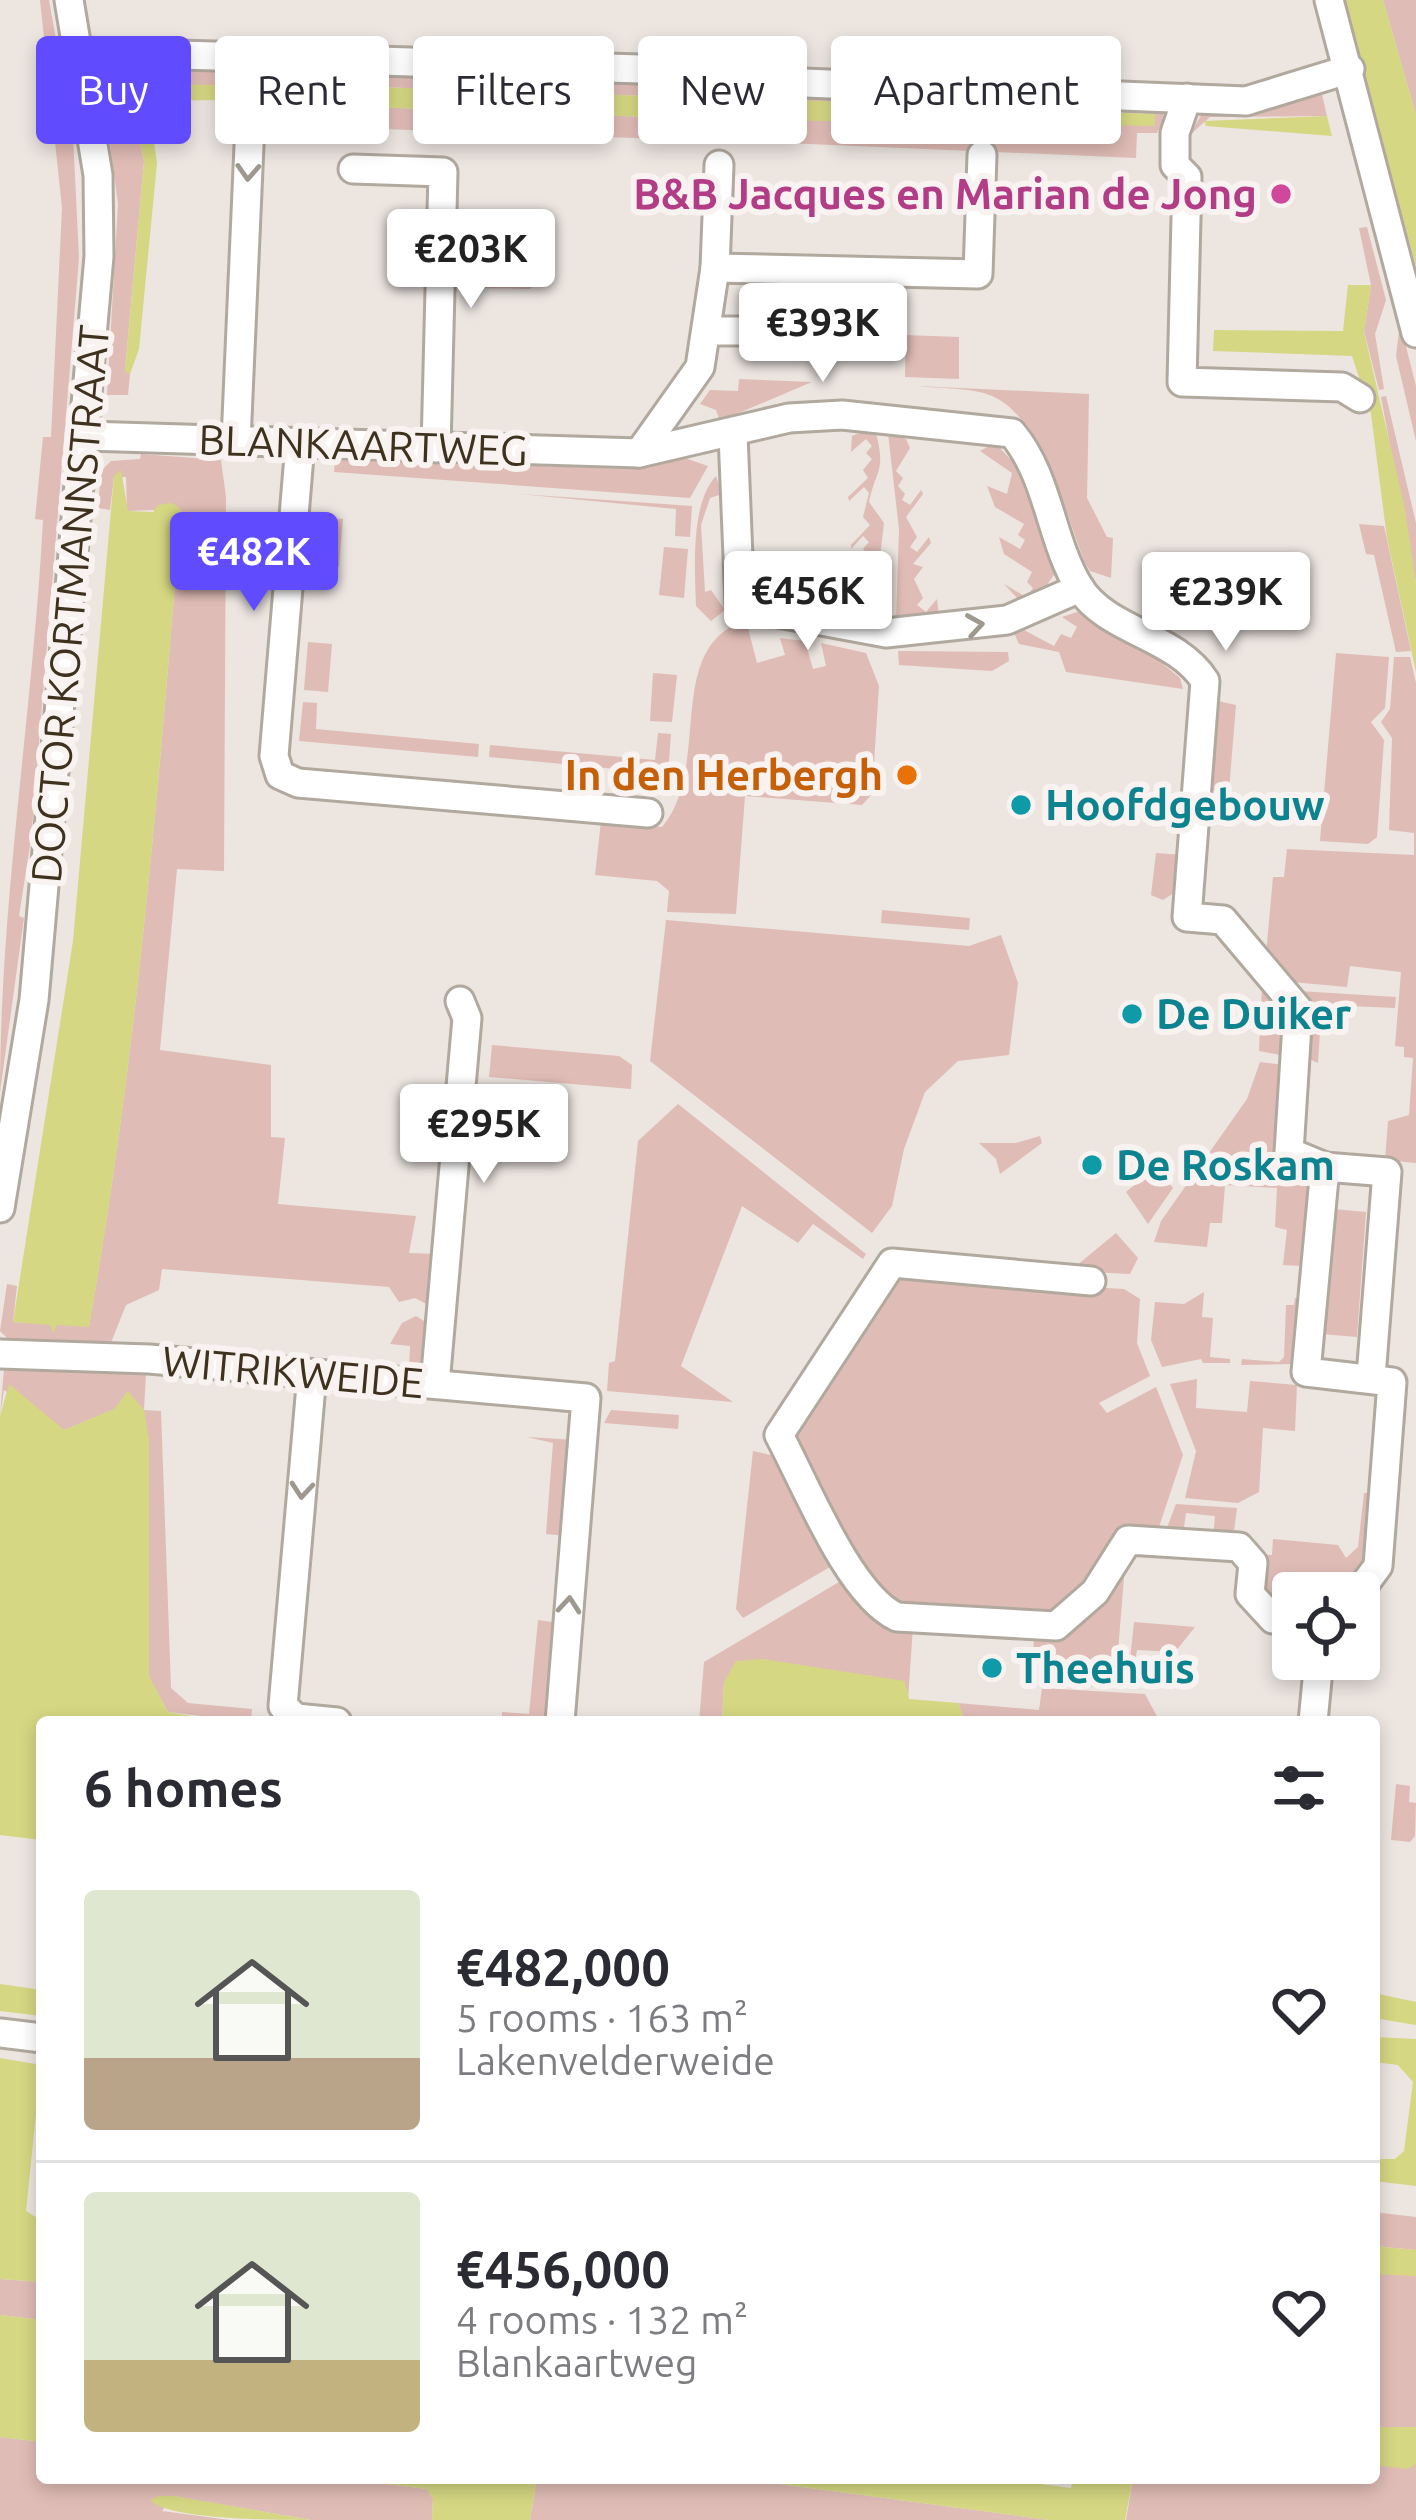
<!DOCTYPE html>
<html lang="en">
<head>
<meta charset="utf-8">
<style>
	:root { --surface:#fff; --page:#f2f2f3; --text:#2b2b33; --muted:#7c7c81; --line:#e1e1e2; --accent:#604bff }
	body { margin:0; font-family:Ubuntu,sans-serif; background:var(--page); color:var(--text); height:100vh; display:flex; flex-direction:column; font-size:45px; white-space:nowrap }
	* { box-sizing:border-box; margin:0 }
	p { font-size:39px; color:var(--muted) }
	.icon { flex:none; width:66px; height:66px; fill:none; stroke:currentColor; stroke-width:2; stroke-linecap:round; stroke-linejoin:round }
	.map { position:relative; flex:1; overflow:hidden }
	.details { position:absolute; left:36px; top:1716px; width:1344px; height:768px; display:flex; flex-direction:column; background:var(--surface); border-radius:12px; box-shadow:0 6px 18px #0003 }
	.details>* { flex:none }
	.hud { position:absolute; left:36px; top:36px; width:1344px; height:108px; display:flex; gap:24px }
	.fabs { position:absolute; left:1272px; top:1572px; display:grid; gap:24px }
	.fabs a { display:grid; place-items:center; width:108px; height:108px; border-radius:12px; background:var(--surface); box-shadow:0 6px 18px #0003; font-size:60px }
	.price { position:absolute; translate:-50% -102px; padding:0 27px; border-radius:12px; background:#fff; color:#222; font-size:39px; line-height:78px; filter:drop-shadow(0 3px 6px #0008) }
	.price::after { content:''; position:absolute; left:50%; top:72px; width:36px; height:27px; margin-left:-18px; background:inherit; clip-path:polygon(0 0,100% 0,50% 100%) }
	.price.selected { background:var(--accent); color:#fff }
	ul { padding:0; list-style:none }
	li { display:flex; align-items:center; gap:36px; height:300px; padding:0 48px }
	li+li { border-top:3px solid var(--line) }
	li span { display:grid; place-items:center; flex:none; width:336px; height:240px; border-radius:12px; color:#555 }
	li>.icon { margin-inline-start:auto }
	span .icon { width:144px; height:144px; fill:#fffc; stroke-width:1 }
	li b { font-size:51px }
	h2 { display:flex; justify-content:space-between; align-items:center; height:144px; padding:0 48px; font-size:51px }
	.chip { padding:0 42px; border-radius:12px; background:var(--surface); box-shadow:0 6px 18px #0003; font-size:42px; line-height:108px }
	.chip.selected { background:var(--accent); color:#fff }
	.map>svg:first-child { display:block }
	.green { fill:#e0bcb6; fill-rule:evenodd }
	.water { fill:#d5d782 }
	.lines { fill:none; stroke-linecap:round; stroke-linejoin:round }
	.minor-casing { stroke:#b1a89e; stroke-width:33 }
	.minor { stroke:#fff; stroke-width:27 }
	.oneway { stroke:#9e988f }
	.hotel-dot { fill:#d1479c; stroke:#f8f3f0; stroke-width:4.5 }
	.food-dot { fill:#e8710a; stroke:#f8f3f0; stroke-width:4.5 }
	.culture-dot { fill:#0f9aa8; stroke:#f8f3f0; stroke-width:4.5 }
	.labels { text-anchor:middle; stroke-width:12; stroke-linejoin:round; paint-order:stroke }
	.hotel-label { font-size:42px; font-weight:bold; fill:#b23c85; stroke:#f8f3f0; text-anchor:end }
	.street-label { font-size:42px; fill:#3e321f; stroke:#f8f3f0 }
	.food-label { font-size:42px; font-weight:bold; fill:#c56008; stroke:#f8f3f0; text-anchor:end }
	.culture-label { font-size:42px; font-weight:bold; fill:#0d838f; stroke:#f8f3f0; text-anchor:start }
</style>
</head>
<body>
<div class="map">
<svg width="1416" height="2520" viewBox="0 0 1416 2520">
	<rect width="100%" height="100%" fill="#ece5e0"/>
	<!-- green -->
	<g class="green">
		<path d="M40,0H49L73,135L79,258L31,839L19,916L24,918L0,1092C0,901 33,711 43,520L35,519L43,437H51L62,208Z"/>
		<path d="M1383,0H1416V115Z"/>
		<path d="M107,65L139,66L146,74L219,67L232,79L231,100H219L220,92L132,102L144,161L125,370L130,374L128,395H107L118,204L101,76Z"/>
		<path d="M406,67L425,68L429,77L592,83L601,74L618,75L625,84L698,87L706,78L723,88L721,141L271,125L272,82H282L283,71L400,76ZM288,84L706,98L713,111L706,119L289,104Z"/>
		<path d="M740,88L1162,109L1164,118L1157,133H1137L1136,158L740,141ZM768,100L1154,114L1155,125H962L761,112Z"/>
		<path d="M1321,90L1327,116L1210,117L1190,135L1205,108Z"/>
		<path d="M1367,227L1386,300L1375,334L1384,389L1379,390L1364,331L1371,285L1359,228Z"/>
		<path d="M504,252L551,253L550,268L530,289L483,288V277Z"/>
		<path d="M1400,323L1416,386V441L1396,356Z"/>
		<path d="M906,335L959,337V379L905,377Z"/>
		<path d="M739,379L812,382L720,421L716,410L700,404L710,390L738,391Z"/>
		<path d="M918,386L1089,394L1087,498L1107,537L1113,538L1111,578L1090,571L1085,563C1066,515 1042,417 992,396C971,387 941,389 918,386Z"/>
		<path d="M1386,396L1416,523V583L1381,397Z"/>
		<path d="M862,432L876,433C886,472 876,469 869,502L884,523L873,617L857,608L875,582L868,576L870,556L863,549L869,542L863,536L851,549V545L870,525L863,517L869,493L864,487L849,501L848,497L868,478L863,470L872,459L866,453L872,446L866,439L851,452L852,436Z"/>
		<path d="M888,433L906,439L910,448L896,471L903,478L898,486L905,494L902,500L910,505L921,490L923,494L906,517L917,537L910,547L917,552L929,537L931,543L913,564L923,567L914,579L923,598L917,605L926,612L937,599L939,616L896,620L899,529Z"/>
		<path d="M995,443L1015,464L1058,569L1042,592L1019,600L1004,584L1026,597L1033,588L1027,582L1032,572L1004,554L999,537L1020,549L1025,540L1018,535L1024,524L995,507L987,486L1007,494L1012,473L980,451Z"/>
		<path d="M141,454L221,460L226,497L224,871L177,869L160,1050L271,1065V1137L285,1138L278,1204L416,1216L409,1253L436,1254L432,1307L415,1298L399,1302L389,1287L162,1269L159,1290L126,1305L110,1345L10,1341L0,1331L7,1284L17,1286L13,1322L89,1326C137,1055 159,783 181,509L127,511L126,477H114L110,510L98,508L101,471L111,461L140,459Z"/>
		<path d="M679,456L708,466L690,498L334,472L335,459L625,469Z"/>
		<path d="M716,476L722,494L710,498L701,525L705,592L711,590L725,610L711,621L696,606C695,569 690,504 716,476Z"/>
		<path d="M520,494L692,506L690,537L675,536L676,509Z"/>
		<path d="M319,517L343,519L339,567L315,565Z"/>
		<path d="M1359,524L1384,526L1411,651L1396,652L1374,555L1366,554Z"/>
		<path d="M664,547L688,549L684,598L659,595Z"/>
		<path d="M1077,612L1163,657V664L1180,678L1183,689L1066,672L1059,652L1019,644L1014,633L1024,630L1054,646L1061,634L1071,638L1077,627L1062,617Z"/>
		<path d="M734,625L748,628L757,663L785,655L780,638L805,641L813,669L826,666L821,643L866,653L879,686L872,794L862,805L745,796L736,914L667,912L669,891L657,881L595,875L601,821L662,827C711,769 667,660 734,625Z"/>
		<path d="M308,642L332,644L328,692L304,690Z"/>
		<path d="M898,651L1008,652L1009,661L992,671L899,665Z"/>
		<path d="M1336,653L1389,657L1385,708L1371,722L1384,740L1377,837L1368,844L1320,841Z"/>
		<path d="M1394,657H1410L1416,683V1163L1385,1160L1388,1121L1409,1115L1413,1058L1404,1057V1047L1395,1046L1401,972L1350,966L1347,987L1292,982L1266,954L1273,877H1284L1287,849L1414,855V833L1389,830L1392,738L1381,722L1390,709Z"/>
		<path d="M653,673L677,675L672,722L650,721Z"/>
		<path d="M1218,701L1236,705L1229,790L1211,791Z"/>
		<path d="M303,702L317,703L316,729L479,744L478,757L299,741Z"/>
		<path d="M658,733L671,734L668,774L489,757L490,745L655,760Z"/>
		<path d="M1156,853L1183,855L1177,891L1163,900L1151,895Z"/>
		<path d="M882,910L970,918L969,930L881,923Z"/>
		<path d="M666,920L969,946L1001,935L1018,983L1009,1055L958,1061L925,1092L904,1149L892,1206L872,1233L650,1061Z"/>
		<path d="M1262,985L1286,1016L1285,1056L1259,1051Z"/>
		<path d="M1299,991L1396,997L1395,1008L1328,1005L1321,1016L1318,1063L1309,1059L1312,1016Z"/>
		<path d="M492,1045L619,1056L632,1065L631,1089L489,1077Z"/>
		<path d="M1260,1062L1285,1065L1273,1165L1296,1171L1308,1188L1302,1266L1283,1265L1287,1230L1275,1227L1277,1188L1225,1185L1222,1223H1210L1207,1247L1154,1242L1161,1221L1247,1099Z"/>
		<path d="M678,1104L866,1254L863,1259L813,1224L798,1243L742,1206L681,1366L733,1402L607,1391L609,1363L615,1361L638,1141Z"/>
		<path d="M1040,1136L1042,1143L1000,1174L996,1159L979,1143H1016Z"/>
		<path d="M1156,1167L1173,1188L1148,1224L1126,1192Z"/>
		<path d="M1333,1209L1366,1212L1357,1337L1322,1334Z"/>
		<path d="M1116,1233L1138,1258L1130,1274L1070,1271Z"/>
		<path d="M892,1276L1124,1289L1140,1299L1137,1343L1150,1376L1099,1403L1107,1413L1156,1387L1183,1455L1157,1533L1061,1611L1029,1619L885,1606L794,1433Z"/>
		<path d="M1204,1292L1202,1317L1213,1318L1210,1357L1230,1359V1363H1203L1201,1359L1162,1367L1151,1340L1155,1302L1184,1304Z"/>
		<path d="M1295,1298H1299L1292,1364L1241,1365L1242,1359L1279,1362L1284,1357L1286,1305H1294Z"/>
		<path d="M416,1316L432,1326L428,1360L409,1368L410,1346L390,1344L402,1323Z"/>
		<path d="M4,1369L146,1374L144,1410L161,1411L171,1688L188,1703L252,1709L251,1722L168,1712L149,1677L144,1410L128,1392L115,1409L64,1430L4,1390L0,1416Z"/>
		<path d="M1197,1379L1196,1408L1247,1412L1250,1381L1297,1385L1295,1431L1263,1428L1259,1492L1238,1503L1185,1498L1196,1451L1170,1384Z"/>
		<path d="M611,1410L679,1415L678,1429L604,1423Z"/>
		<path d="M527,1437L575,1440L567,1536L546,1534L553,1443Z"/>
		<path d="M753,1451L779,1457L830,1567L743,1618L736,1609Z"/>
		<path d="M1364,1493H1373L1366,1572L1349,1593H1293V1609C1263,1602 1264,1582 1264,1555H1272L1273,1539L1338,1545L1346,1558L1358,1547Z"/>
		<path d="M1176,1504L1237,1508L1233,1539L1213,1538L1215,1516L1186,1513L1183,1535L1165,1533Z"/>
		<path d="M1125,1565L1115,1688L1044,1683L1045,1658L1033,1656L1034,1637Z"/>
		<path d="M839,1582L913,1627L908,1699L724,1682L722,1722H699L704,1662Z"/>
		<path d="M538,1620L552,1622L549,1657L557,1659L551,1722L502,1718V1712L529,1714Z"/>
		<path d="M1134,1622L1195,1627L1175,1652L1137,1650L1134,1669H1129Z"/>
		<path d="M1042,1688L1145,1694L1160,1722L965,1721L958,1703L1039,1710Z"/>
		<path d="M1396,1784L1410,1786L1409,1802L1416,1803L1415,1836L1410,1842L1391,1840Z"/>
		<path d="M1374,2212L1416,2217V2250L1374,2246Z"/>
		<path d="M1374,2254L1416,2259V2520H1126L1133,2478H1374Z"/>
		<path d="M0,2279L42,2282V2320L0,2315Z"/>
		<path d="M0,2437L42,2442V2478H338L427,2489L433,2499L432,2520H311L173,2496L162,2511L230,2520H0Z"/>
		<path d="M537,2478H734L1050,2520H530Z"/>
	</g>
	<!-- water -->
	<g class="water">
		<path d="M1343,0H1383L1416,115V266Z"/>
		<path d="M148,84L219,85V100L148,101L157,163L139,349L130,374L125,371L144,161L132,102Z"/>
		<path d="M287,84L707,98L713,112L707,119L288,104Z"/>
		<path d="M767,99L1155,114V126L765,120L760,108Z"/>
		<path d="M1327,116L1332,136L1206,126L1204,121Z"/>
		<path d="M1348,285H1371L1364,332L1405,509L1416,583V672L1387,538L1371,414L1352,356L1213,351L1214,330L1343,331Z"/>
		<path d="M121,470L128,511L153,512L158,505L172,503L181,509C159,783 137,1055 89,1327L57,1325L53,1333L50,1325L13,1322L73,941L114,476Z"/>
		<path d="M9,1384L64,1430L114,1409L128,1391L144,1410L149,1440V1676L168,1712L228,1722H42V1840L0,1835V1416Z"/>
		<path d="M763,1659L905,1681L909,1699L958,1703L965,1721L1007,1722H722L724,1682L736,1661Z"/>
		<path d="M0,1984L42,1990V2016L0,2011Z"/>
		<path d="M1374,1993L1416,2002V2025L1374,2018Z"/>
		<path d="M1374,2037L1416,2039V2186L1374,2181V2159H1395L1404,2151L1413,2082L1398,2065L1374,2062Z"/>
		<path d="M0,2058L41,2065L26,2211L42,2221V2282L0,2279Z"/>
		<path d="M1374,2246L1416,2250V2276L1374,2274Z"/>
		<path d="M0,2315L42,2320V2442L0,2437Z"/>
		<path d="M1374,2427H1416V2464L1408,2469L1374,2465Z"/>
		<path d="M338,2478H537L530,2520H432L433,2499L427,2489Z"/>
		<path d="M734,2478H995L1071,2488L1073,2478H1133L1125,2520H1049Z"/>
		<path d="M159,2496H174L311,2520C278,2520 169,2520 150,2500Z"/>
	</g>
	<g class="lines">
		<!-- minor casing -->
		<g class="minor-casing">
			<g id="minor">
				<path d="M1329,0L1416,333"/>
				<path d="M79,52L707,71L754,81L1246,101L1350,69"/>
				<path d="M1187,98L1175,133V165L1187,177L1182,382L1342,387L1360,398"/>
				<path d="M353,169L443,172L436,448"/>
				<path d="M715,268L719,165"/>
				<path d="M707,331H753"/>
				<path d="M733,434L740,606L886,633L1007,620L1080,588"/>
				<path d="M87,436L639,453L789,418L842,415L1012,433C1049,477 1050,539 1079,587C1107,632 1176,635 1205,681L1187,917L1223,920L1298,1009L1289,1152L1325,1167L1306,1372L1392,1382L1378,1566L1358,1593"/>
				<path d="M236,441L253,55"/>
				<path d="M300,444L274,756L280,775L298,783L648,813"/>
				<path d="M639,453L700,367L715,268L978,274L982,155"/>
				<path d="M1325,1167L1387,1172L1371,1377"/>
				<path d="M0,1208L34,1000L99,256L98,175L69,0"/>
				<path d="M1091,1281L892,1263L779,1435C805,1483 849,1595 897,1617L1056,1626L1095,1592L1128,1540L1239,1547L1253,1563L1250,1594L1273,1619L1293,1621"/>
				<path d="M0,1354L149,1359L586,1398L560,1722"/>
				<path d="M312,1374L283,1706L296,1718L337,1722"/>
				<path d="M435,1384L467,1018L460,1001"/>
				<path d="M1313,1722L1319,1659"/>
				<path d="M0,2033L42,2038"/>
			</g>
		</g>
		<!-- minor -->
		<use href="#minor" class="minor"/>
	</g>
	<!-- one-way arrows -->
	<defs><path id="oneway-chevron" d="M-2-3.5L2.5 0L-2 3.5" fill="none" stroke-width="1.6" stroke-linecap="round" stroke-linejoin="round" transform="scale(3)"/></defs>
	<g class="oneway">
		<use href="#oneway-chevron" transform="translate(248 172) rotate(93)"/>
		<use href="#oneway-chevron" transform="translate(975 625) rotate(-9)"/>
		<use href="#oneway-chevron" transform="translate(302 1490) rotate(95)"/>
		<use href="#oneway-chevron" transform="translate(569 1605) rotate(-85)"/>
	</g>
	<!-- markers -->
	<circle class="hotel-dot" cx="1281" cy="194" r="12"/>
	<circle class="food-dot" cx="907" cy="775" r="12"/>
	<g class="culture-dot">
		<circle cx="1021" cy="805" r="12"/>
		<circle cx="1132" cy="1014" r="12"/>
		<circle cx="1092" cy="1165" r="12"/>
		<circle cx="992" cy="1668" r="12"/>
	</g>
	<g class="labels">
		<!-- hotel labels -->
		<g class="hotel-label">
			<text x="1257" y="209">B&amp;B Jacques en Marian de Jong</text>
		</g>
		<!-- street labels -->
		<g class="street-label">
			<text transform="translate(363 445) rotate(2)" y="15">BLANKAARTWEG</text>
			<text transform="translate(70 604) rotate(-85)" y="15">DOCTOR KORTMANNSTRAAT</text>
			<text transform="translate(293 1372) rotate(5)" y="15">WITRIKWEIDE</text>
		</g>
		<!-- food labels -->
		<g class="food-label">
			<text x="883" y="790">In den Herbergh</text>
		</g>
		<!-- culture labels -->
		<g class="culture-label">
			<text x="1045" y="820">Hoofdgebouw</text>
			<text x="1156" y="1029">De Duiker</text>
			<text x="1116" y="1180">De Roskam</text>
			<text x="1016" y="1683">Theehuis</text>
		</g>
	</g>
</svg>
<div class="fabs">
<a><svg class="icon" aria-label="locate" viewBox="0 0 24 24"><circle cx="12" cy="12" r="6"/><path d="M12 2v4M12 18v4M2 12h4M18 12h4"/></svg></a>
</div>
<b class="price" style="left:471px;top:311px">€203K</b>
<b class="price" style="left:823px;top:385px">€393K</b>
<b class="price selected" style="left:254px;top:614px">€482K</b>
<b class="price" style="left:808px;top:653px">€456K</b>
<b class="price" style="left:1226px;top:654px">€239K</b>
<b class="price" style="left:484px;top:1186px">€295K</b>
<div class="hud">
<a class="chip selected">Buy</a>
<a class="chip">Rent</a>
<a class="chip">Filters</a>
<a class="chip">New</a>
<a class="chip">Apartment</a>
</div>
<section class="details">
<h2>6 homes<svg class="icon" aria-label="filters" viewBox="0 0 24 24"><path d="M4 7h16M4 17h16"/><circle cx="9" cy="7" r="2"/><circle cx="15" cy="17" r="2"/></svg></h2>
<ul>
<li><span style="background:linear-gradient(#dfe7d0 70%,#b9a48a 0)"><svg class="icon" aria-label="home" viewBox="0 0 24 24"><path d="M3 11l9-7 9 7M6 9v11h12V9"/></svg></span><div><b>€482,000</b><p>5 rooms · 163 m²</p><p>Lakenvelderweide</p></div><svg class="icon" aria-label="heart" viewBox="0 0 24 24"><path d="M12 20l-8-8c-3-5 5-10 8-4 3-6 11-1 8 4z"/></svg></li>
<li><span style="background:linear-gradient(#dfe7d0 70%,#c2b280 0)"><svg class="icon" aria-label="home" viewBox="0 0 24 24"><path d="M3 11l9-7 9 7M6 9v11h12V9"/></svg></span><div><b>€456,000</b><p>4 rooms · 132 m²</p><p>Blankaartweg</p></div><svg class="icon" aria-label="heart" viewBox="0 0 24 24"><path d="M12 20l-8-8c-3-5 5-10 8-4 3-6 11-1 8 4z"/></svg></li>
</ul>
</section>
</div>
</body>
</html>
